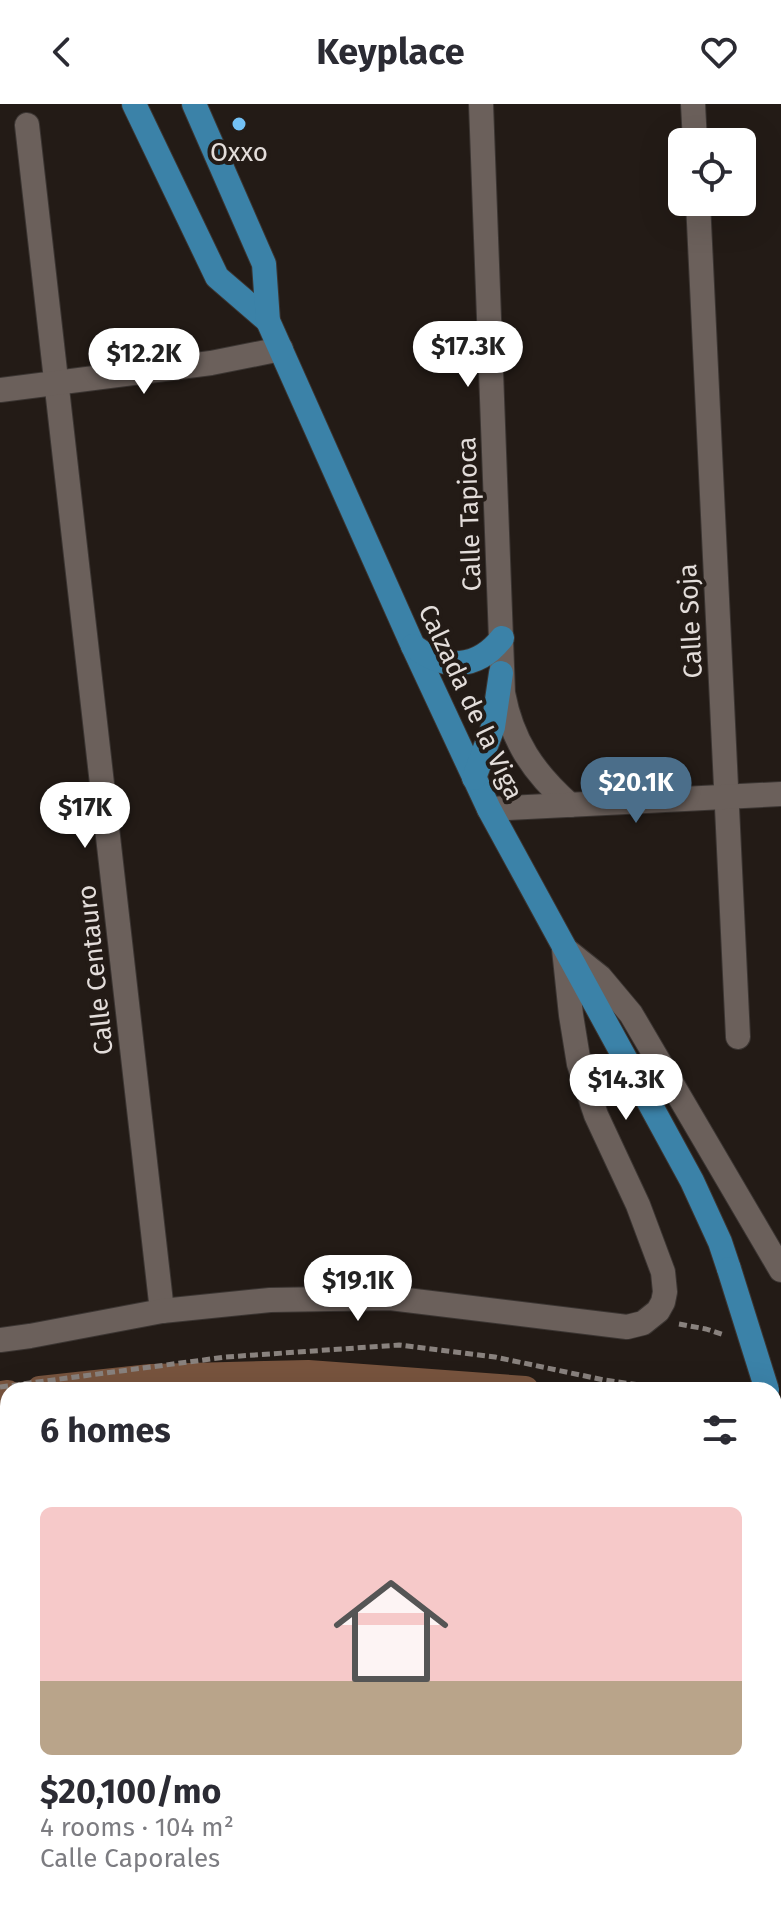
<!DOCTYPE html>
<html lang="en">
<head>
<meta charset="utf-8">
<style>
	:root { --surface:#fff; --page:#f7f7f7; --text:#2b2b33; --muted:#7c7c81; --line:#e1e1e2; --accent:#4b6e8a }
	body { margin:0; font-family:"Fira Sans",sans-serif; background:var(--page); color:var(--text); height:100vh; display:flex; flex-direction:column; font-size:30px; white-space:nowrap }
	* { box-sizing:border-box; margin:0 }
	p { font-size:26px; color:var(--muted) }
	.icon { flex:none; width:44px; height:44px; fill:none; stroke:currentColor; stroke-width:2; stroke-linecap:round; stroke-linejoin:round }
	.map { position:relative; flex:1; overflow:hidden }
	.panel { position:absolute; left:0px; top:1278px; width:782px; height:538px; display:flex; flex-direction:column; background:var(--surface); border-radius:24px 24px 0 0; box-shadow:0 8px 32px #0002 }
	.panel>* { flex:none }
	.buttons { position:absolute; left:668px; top:24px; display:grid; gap:16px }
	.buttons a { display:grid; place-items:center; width:88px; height:88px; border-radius:12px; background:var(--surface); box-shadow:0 8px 32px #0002; font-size:40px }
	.price { position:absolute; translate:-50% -68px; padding:0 18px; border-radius:28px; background:#fff; color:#222; font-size:26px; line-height:52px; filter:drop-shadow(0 2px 4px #0008) }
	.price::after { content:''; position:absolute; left:50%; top:48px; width:24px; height:18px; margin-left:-12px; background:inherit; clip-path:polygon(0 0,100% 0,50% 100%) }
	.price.active { background:var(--accent); color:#fff }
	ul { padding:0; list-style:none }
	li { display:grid; align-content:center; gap:16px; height:424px; padding:0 40px }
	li+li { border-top:2px solid var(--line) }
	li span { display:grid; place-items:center; height:248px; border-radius:12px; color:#555 }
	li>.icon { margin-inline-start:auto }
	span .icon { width:144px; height:144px; fill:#fffc; stroke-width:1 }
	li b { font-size:34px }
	h2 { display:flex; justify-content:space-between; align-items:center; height:96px; padding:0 40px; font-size:34px }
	header { display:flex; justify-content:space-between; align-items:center; height:104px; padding:0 40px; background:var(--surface); font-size:36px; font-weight:700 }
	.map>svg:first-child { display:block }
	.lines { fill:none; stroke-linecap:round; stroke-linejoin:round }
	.canal { stroke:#78543e; stroke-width:28 }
	.minor-casing { stroke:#3b3532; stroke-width:26 }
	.major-casing { stroke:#3b3532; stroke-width:26 }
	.path { stroke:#89827e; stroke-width:5; stroke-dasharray:8 4; stroke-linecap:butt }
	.minor { stroke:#6b605b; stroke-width:24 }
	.major { stroke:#3b82a8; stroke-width:24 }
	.major-bridge-casing { stroke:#3b3532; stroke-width:26; stroke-linecap:butt }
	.major-bridge { stroke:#3b82a8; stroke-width:24 }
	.poi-dot { fill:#73c1f5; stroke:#231b16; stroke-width:3 }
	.labels { text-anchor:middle; stroke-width:8; stroke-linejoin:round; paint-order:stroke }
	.poi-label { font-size:26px; fill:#e3ddda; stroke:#231b16 }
	.street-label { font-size:26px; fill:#e3ddda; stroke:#231b16 }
</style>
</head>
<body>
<header><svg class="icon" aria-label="back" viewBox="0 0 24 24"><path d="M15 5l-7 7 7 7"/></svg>Keyplace<svg class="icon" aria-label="heart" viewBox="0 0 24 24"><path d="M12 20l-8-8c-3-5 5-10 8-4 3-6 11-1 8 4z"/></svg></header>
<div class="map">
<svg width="781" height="1815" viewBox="0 0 781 1815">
	<rect width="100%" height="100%" fill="#231b16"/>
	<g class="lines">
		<!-- canal -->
		<g class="canal">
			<path d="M40,1286L151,1274L308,1270L525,1286"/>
			<path d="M0,1291L8,1290"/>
			<path d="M0,1355H8"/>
			<path d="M774,1364L781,1367"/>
			<path d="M0,1378L8,1377"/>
			<path d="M774,1389L781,1392"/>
		</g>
		<!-- minor casing -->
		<g class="minor-casing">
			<g id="minor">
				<path d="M481,0L503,589C512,637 533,668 570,701"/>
				<path d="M693,0L695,38"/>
				<path d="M27,21L162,1207"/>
				<path d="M698,98L738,933"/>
				<path d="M0,286L211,259L281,245"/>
				<path d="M489,705L781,690"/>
				<path d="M565,845L600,873L631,910L781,1166"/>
				<path d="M0,1236L30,1232L162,1207L270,1196L390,1194L627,1223L643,1219L658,1207L663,1198L665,1188L663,1168L638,1101L596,1011L579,960L571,911L564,845"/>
				<path d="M0,1498L8,1497"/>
				<path d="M774,1558L781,1562"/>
				<path d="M0,1778L8,1777"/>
				<path d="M149,1808V1815"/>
				<path d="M361,1808V1815"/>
				<path d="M577,1808L578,1815"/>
				<path d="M682,1808L692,1815"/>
			</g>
		</g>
		<!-- major casing -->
		<g class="major-casing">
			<g id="major">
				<path d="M134,0L217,173L268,217"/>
				<path d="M194,0L264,160L268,217L413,542L489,705L692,1077L720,1138L729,1165"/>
				<path d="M413,542C444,566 477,566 502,534"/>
				<path d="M474,674L493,623L501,569"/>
			</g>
		</g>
		<!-- path -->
		<g class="path">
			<path d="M679,1220L706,1225L724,1231"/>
			<path d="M0,1283L226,1253L399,1241L495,1253L604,1276L675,1286"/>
			<path d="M0,1392L8,1391"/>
			<path d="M774,1466L781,1477"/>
		</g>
		<!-- minor -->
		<use href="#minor" class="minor"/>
		<!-- major -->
		<use href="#major" class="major"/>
		<!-- major-bridge casing -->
		<g class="major-bridge-casing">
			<g id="major-bridge">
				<path d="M729,1165L767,1286"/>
				<path d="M774,1309L781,1331"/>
			</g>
		</g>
		<!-- major-bridge -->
		<use href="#major-bridge" class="major-bridge"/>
	</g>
	<!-- markers -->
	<circle class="poi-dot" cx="239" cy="20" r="8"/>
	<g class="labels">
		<!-- poi labels -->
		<g class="poi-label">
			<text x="239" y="57">Oxxo</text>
		</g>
		<!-- street labels -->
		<g class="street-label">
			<text transform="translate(469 410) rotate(-92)" y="9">Calle Tapioca</text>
			<text transform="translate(690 517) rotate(-93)" y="9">Calle Soja</text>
			<text transform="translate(471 598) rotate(65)" y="9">Calzada de la Viga</text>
			<text transform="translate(95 866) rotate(-96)" y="9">Calle Centauro</text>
		</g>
	</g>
</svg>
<div class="buttons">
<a><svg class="icon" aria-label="locate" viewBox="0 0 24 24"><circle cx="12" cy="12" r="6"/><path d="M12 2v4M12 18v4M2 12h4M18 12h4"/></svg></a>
</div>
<b class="price" style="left:468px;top:285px">$17.3K</b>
<b class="price" style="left:144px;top:292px">$12.2K</b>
<b class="price active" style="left:636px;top:721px">$20.1K</b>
<b class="price" style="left:85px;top:746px">$17K</b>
<b class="price" style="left:626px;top:1018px">$14.3K</b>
<b class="price" style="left:358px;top:1219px">$19.1K</b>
<section class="panel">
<h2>6 homes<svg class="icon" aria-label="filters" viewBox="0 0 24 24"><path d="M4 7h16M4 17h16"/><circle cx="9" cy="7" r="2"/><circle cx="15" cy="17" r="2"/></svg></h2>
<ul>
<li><span style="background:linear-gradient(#f6c9c9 70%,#b9a48a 0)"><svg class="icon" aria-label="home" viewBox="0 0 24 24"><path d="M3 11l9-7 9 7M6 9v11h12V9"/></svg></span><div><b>$20,100/mo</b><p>4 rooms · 104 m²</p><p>Calle Caporales</p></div></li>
</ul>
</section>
</div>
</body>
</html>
